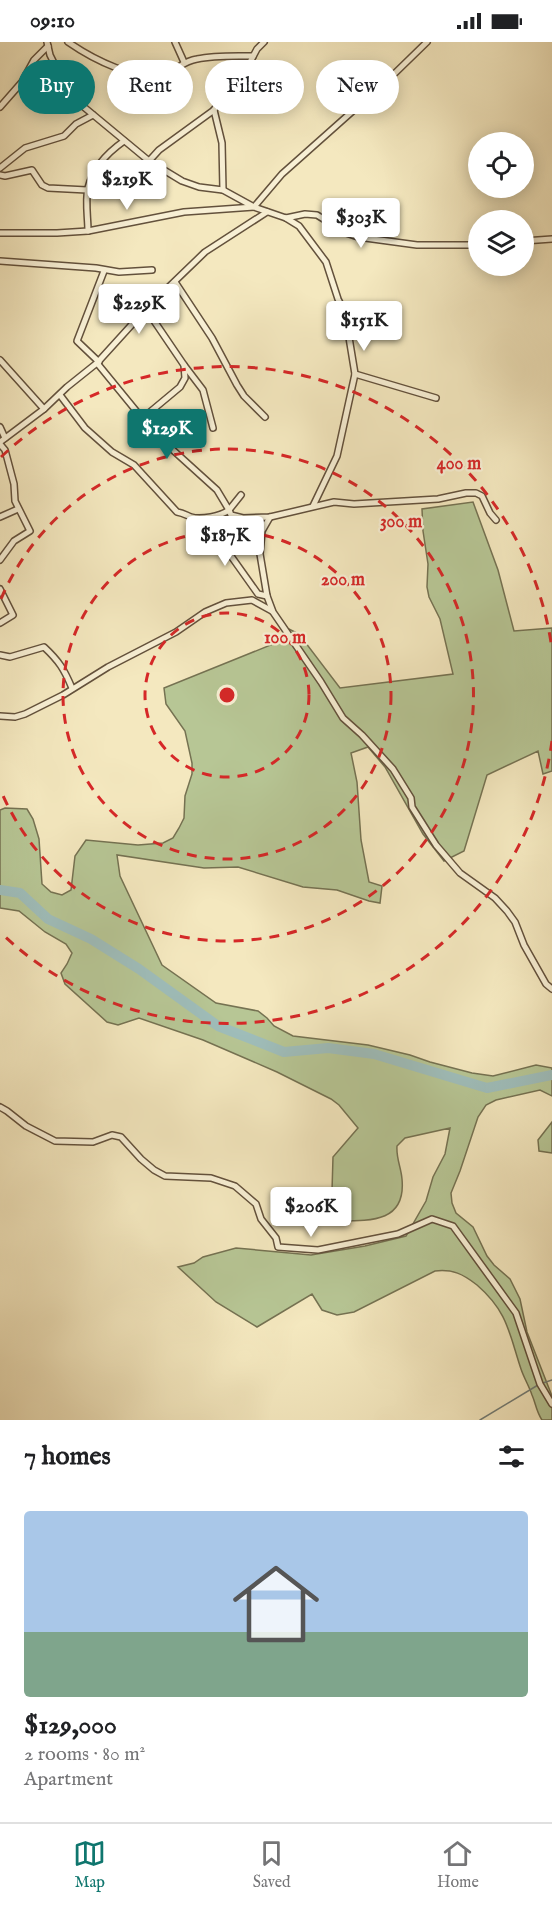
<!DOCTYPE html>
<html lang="en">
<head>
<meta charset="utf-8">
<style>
	:root { --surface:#fff; --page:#f6f6f6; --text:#202124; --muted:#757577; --line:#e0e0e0; --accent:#0f766e }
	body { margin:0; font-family:"IM FELL English",serif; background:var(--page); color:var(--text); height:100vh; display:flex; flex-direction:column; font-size:22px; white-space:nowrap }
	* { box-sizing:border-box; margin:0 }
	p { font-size:20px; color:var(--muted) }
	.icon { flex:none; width:33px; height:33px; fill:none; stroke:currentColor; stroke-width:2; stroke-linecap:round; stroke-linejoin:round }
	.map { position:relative; height:1378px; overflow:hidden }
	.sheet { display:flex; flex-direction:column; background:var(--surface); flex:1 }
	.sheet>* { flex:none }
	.top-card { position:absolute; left:18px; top:18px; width:516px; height:54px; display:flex; gap:12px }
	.buttons { position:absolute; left:468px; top:90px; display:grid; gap:12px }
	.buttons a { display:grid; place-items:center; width:66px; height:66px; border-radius:50%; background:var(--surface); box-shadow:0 3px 15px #0003; font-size:30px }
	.price { position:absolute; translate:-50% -51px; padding:0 14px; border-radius:6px; background:#fff; color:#222; font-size:20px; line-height:39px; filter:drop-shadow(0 2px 3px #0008) }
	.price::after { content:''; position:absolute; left:50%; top:36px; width:18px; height:14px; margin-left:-9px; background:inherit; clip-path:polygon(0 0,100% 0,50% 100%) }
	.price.on { background:var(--accent); color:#fff }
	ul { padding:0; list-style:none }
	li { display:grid; align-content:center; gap:12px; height:318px; padding:0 24px }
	li span { display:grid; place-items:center; height:186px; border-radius:6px; color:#555 }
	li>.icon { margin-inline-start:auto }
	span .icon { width:108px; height:108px; fill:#fffc; stroke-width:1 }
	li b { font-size:26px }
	h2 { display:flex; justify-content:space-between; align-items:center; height:72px; padding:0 24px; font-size:26px }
	.pill { padding:0 21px; border-radius:27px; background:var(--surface); box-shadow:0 3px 15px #0003; font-size:21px; line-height:54px }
	.pill.on { background:var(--accent); color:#fff }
	.status { display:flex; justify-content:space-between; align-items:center; height:42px; padding:0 30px; background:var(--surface); direction:ltr }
	.status svg { height:16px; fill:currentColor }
	.tab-bar { display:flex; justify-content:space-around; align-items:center; height:84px; border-top:2px solid var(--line); background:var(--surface); font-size:16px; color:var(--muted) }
	.tab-bar a { display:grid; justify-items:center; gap:3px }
	.tab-bar .on { color:var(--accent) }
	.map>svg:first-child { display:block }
	.green { fill:#b7c695; stroke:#757252; stroke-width:1.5 }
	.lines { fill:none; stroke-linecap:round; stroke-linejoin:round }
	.stream { stroke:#747e77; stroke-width:1.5 }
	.river { stroke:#9fbebb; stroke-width:10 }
	.street-casing { stroke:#63513c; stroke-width:8 }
	.street { stroke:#f8f0d5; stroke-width:5 }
	.ring { fill:none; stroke:#d62828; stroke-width:3; stroke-dasharray:10 8 }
	.centre { fill:#d62828; stroke:#f8f0d5; stroke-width:3 }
	.ring-label { font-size:18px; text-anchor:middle; font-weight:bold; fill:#d62828; stroke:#f8f0d5; stroke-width:4.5; stroke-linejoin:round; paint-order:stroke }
</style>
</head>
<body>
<div class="status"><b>09:10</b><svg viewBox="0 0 49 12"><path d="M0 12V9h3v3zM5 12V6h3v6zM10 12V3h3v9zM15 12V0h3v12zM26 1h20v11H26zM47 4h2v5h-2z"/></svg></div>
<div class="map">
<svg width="552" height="1378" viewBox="0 0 552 1378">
	<rect width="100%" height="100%" fill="#f4e8bf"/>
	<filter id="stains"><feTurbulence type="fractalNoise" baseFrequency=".00333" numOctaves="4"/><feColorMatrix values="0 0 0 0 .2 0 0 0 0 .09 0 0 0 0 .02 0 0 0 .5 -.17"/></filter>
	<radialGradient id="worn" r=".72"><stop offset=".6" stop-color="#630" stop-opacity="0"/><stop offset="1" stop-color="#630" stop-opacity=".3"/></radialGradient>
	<!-- green -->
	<g class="green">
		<path d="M473,460L498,528L514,589L552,586V729L543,732L538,709L487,733L464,809L444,819L423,792L385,725L368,705L351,711L357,740L361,798L369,840L382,844L380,861L369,859L337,848L303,845L238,825L204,826L117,813L120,834L162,923L216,961L258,969L267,976L274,984L293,994L368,1003L410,1013L430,1020L472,1031L493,1034L536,1023L552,1026V1054L540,1048L496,1058L486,1063L478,1075L460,1129L451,1151L452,1161L456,1171L473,1185L487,1214L494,1223L510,1237L520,1257L527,1290L552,1354V1378H542C536,1369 536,1362 532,1353C529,1344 524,1336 521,1327C509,1291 508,1270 477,1243C463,1232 453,1227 435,1229L354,1270L337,1273L322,1268L312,1252L257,1285L216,1260L178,1225L194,1221L203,1215L236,1206L311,1213L365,1204L406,1194L426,1159L433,1135L445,1112L450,1086L405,1096L397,1104C396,1116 401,1125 402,1137C406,1179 373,1179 340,1179L334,1170L332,1149L333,1115L358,1086L339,1063L331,1057L277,1030L203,998L139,976L118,983L107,980L65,942L61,931L67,922L72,911L66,902L45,890L19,869L0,866V768L5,766L27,767L33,777L39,797L42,842L51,850L62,853L71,848L75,814L86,798L138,803L163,801L173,796L179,786L184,776L185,754L192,732V721L185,689L166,662L164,646L283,598L289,587L299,592L340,646L453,632L440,577L429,555L427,545L428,522L423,489L422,467Z"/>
		<path d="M552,1080V1111L539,1109L538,1098Z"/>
	</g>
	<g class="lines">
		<!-- stream -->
		<g class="stream">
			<path d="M543,1341L552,1338"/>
			<path d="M480,1378L538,1343"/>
		</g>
		<!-- river -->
		<path class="river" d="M0,848L20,851L48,877L91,897L139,927L218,984L284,1010L328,1006L374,1012L487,1046L552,1033"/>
		<!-- street casing -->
		<g class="street-casing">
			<g id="street">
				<path d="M47,0L50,13L68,49L79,61L149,119L182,139L199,145L223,148L254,165L286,176L305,172L317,173L346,191L358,195L417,203H478"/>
				<path d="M68,0C91,16 139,42 168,31C179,26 184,19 197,17C215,13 235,14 253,14"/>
				<path d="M175,0L184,20"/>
				<path d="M0,65L22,40L34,18L48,4"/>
				<path d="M214,68L222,101L223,148"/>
				<path d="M149,119L159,108L214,68L228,44L248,24L257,7L264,0"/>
				<path d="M0,126L25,106L64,94L76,82L93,73"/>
				<path d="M0,133L5,134L32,128L42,143L48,146L87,148"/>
				<path d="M286,176L299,184L326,220L338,257L345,271L355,332L337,414L313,464"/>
				<path d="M88,189C88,176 85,159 88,146C93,125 107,111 124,99"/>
				<path d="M0,191H57L88,189L184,170L254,165L282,132L391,35L427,0"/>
				<path d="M524,199L552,197"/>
				<path d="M0,219L96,226L119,230L152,228"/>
				<path d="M175,240L212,296L237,343L244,354L265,375"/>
				<path d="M0,318L44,367"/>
				<path d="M99,320L77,299L104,229"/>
				<path d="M97,321L142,376L144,375L164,400L217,448L229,468L241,453"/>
				<path d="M184,323L203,348L213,386"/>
				<path d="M355,332L436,356"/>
				<path d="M60,353L85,386L112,410L134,423L177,470C183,471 186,473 191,475C201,478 221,474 229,468L231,473L243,476L270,475L334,460L354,462L438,457L466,451H476L482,454L490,471L496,478"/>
				<path d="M144,375L180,345L185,336L184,323L146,267"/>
				<path d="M0,385L5,396"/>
				<path d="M0,400L44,367L67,345L97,321L146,267L205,210L267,170"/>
				<path d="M0,402L5,408L14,442L15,459L30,489L14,499L0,518"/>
				<path d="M0,475L18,467"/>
				<path d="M270,475L262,489L260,512L267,554L273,570L321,640L343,676L362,693L393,727L411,756L412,765L436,803L460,831L495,856L507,869L515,880L524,903L546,942L552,947"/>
				<path d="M192,476L212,494L221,500L258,552L267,554"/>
				<path d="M0,547L13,573L0,581"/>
				<path d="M0,613L10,615L44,605C59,619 64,627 72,646"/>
				<path d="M0,674L15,675L25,672L63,653L108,625L176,590L205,570L226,561L252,558L272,569"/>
				<path d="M0,1065L7,1069L26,1084L55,1099L93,1100L112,1093L121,1095L141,1117L154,1128L165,1134L211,1136L235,1144L256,1162L261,1177L276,1196L278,1205L318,1208L398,1192L432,1177L453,1184L516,1271L540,1342L552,1362"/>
			</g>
		</g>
		<!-- street -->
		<use href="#street" class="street"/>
	</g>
	<!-- distance rings -->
	<g class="ring">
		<circle cx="227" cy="653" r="82"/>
		<circle cx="227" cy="653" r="164"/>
		<path d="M1 557A246 246 0 1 1 1 749"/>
		<path d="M552 699A328 328 0 0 1 1 891M1 415A328 328 0 0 1 552 607"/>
	</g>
	<circle cx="227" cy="653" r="9" class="centre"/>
	<g class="ring-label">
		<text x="459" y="427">400 m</text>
		<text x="401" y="485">300 m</text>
		<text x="343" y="543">200 m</text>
		<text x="285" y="601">100 m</text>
	</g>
	<rect width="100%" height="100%" filter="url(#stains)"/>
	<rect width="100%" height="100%" fill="url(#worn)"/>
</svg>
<div class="buttons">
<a><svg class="icon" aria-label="locate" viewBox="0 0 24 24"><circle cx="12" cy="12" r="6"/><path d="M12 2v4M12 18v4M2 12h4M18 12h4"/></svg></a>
<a><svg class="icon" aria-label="layers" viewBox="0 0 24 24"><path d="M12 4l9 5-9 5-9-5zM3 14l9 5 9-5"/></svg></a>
</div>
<b class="price" style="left:127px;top:169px">$219K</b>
<b class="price" style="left:361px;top:207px">$303K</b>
<b class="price" style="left:139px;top:293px">$229K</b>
<b class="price" style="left:364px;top:310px">$151K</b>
<b class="price on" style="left:167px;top:418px">$129K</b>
<b class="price" style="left:225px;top:525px">$187K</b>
<b class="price" style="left:311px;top:1196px">$206K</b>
<div class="top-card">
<a class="pill on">Buy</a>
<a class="pill">Rent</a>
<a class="pill">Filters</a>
<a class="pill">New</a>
</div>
</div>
<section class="sheet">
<h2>7 homes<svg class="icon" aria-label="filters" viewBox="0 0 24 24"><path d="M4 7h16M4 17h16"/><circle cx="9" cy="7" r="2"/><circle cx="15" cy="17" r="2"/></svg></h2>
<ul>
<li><span style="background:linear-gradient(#a9c7e8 65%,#7fa58c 0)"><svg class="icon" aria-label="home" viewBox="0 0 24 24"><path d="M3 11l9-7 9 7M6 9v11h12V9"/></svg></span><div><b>$129,000</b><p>2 rooms · 80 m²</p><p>Apartment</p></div></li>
</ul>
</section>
<nav class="tab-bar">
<a class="on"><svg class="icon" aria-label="map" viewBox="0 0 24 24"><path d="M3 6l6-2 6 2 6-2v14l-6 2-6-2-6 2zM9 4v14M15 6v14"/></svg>Map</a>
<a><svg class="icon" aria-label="saved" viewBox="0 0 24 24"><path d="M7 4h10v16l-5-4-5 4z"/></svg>Saved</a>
<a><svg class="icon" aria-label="home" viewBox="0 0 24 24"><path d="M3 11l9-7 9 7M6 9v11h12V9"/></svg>Home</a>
</nav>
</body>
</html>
